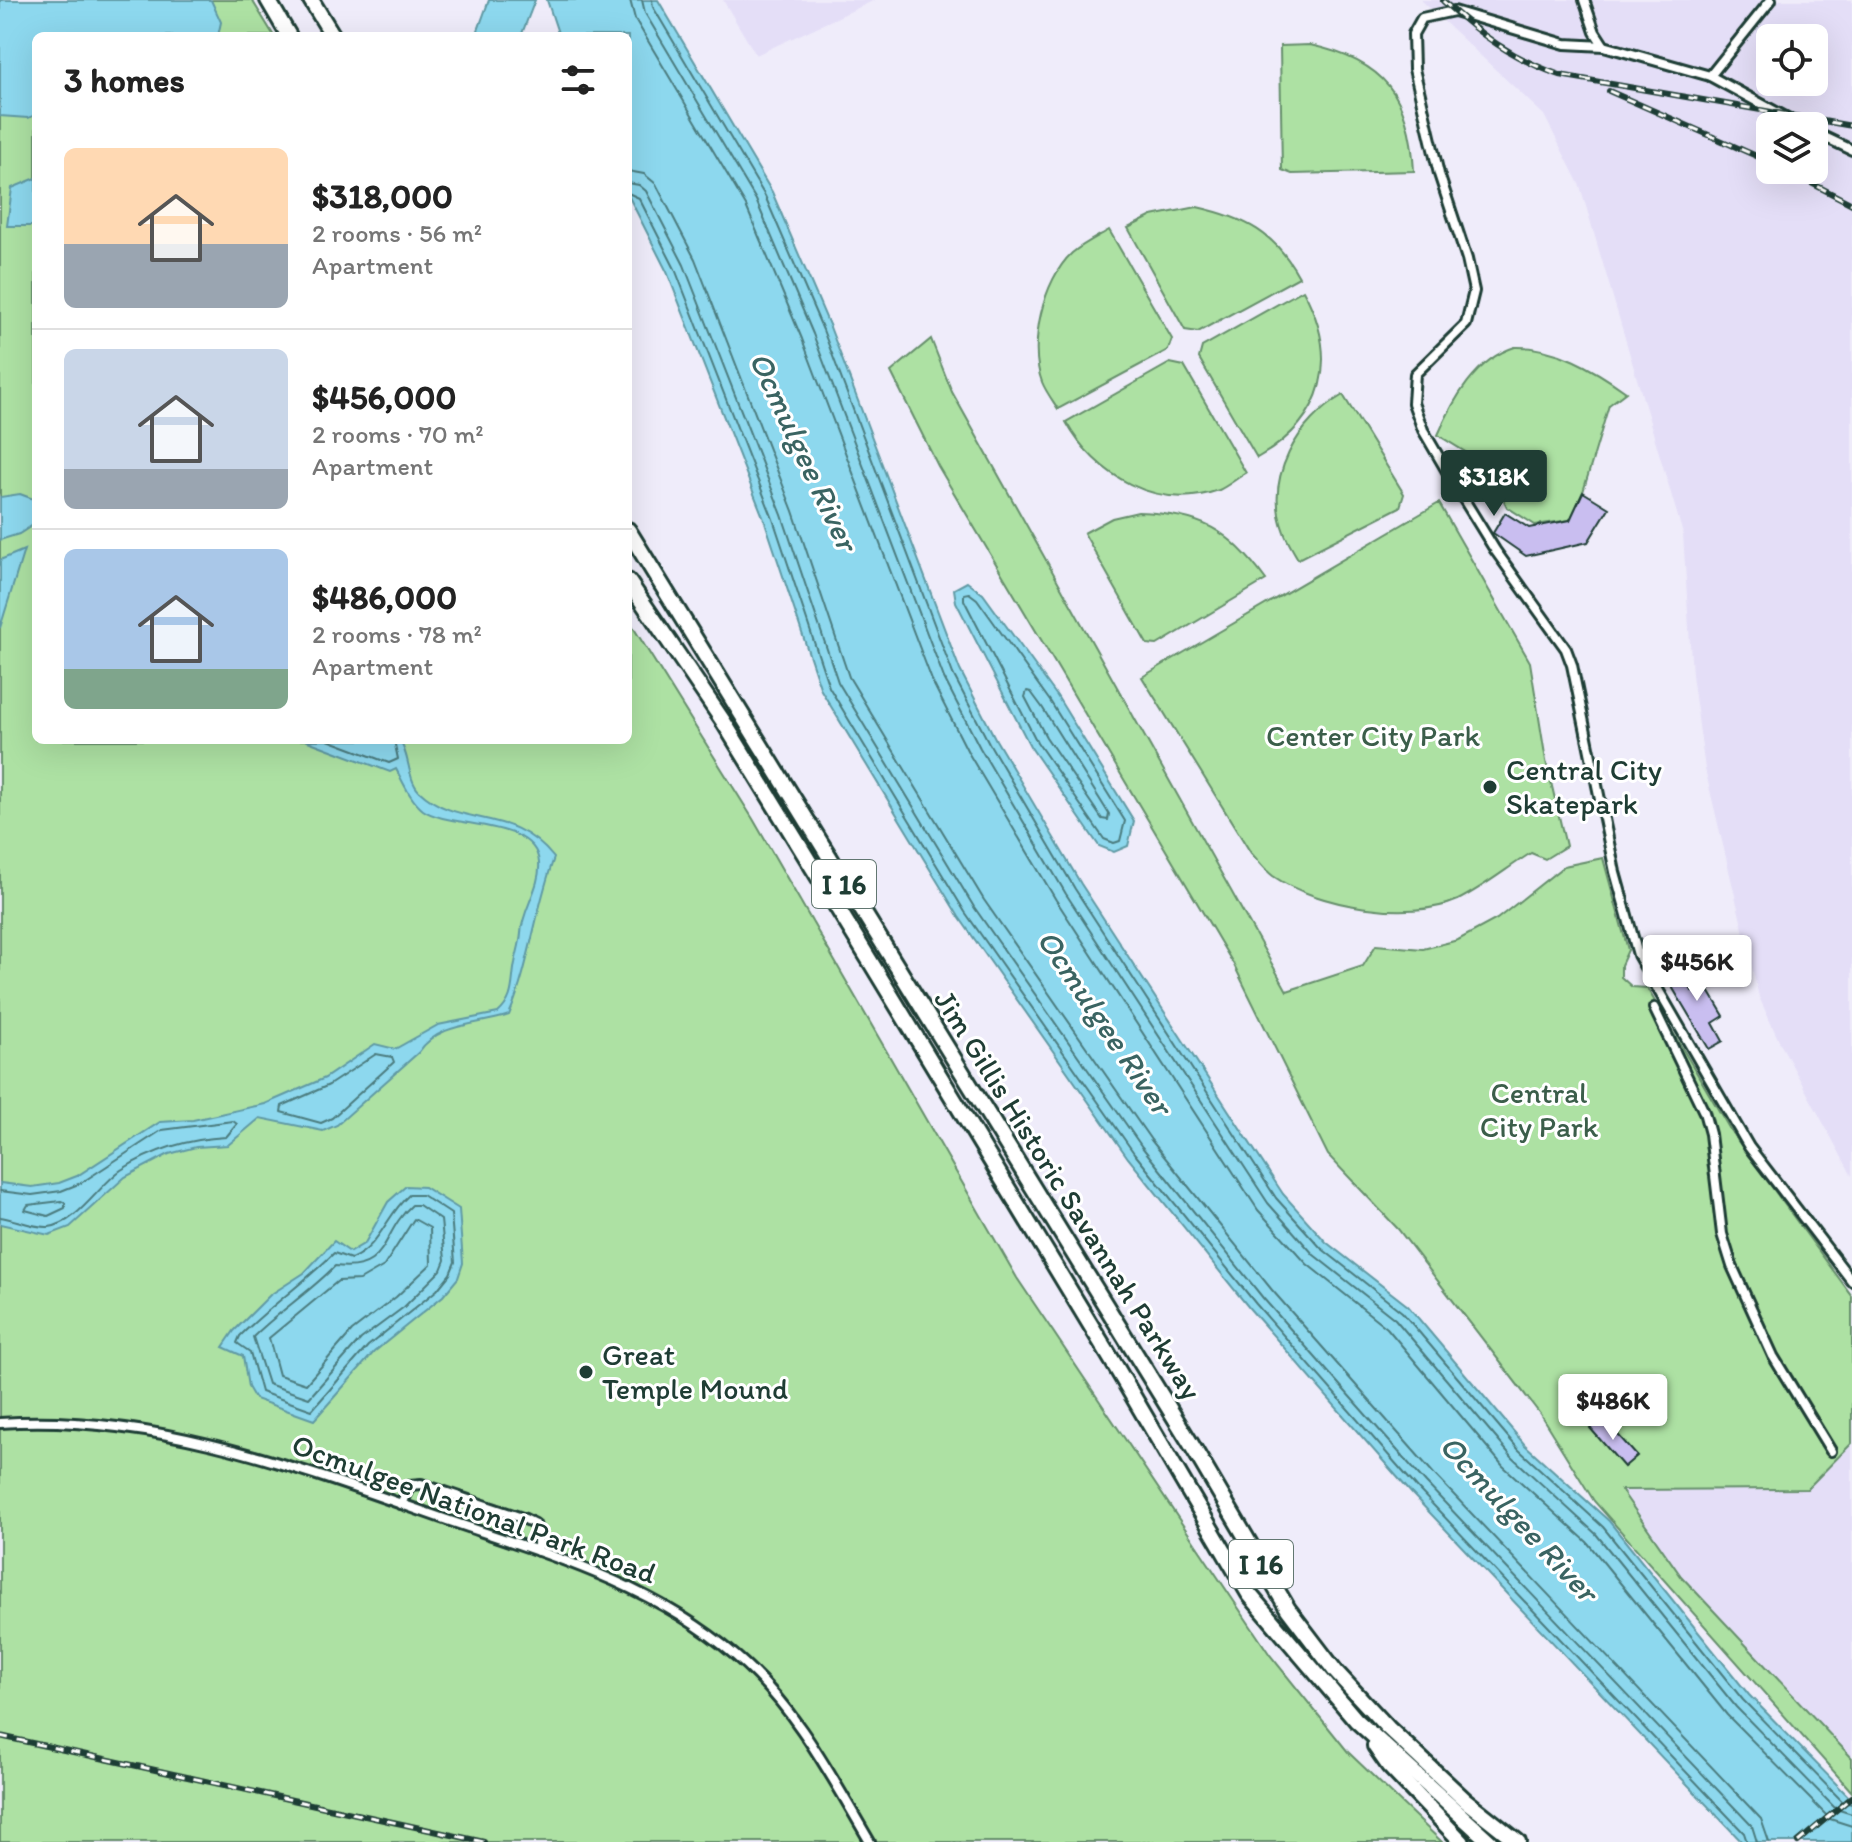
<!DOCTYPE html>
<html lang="en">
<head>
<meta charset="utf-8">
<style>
	:root { --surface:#fff; --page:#f6f6f6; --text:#222; --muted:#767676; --line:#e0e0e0; --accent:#1f3d34 }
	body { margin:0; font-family:Itim,sans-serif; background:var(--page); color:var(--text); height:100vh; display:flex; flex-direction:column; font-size:30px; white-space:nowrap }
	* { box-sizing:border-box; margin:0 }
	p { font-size:26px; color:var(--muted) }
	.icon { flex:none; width:44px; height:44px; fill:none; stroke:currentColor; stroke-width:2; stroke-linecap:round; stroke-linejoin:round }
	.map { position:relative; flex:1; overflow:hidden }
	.details { position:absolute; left:32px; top:32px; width:600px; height:712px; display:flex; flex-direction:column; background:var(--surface); border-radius:12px; box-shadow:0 8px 32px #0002 }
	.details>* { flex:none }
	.fabs { position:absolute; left:1756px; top:24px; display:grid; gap:16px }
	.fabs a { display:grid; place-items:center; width:72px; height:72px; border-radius:12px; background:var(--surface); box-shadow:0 8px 32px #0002; font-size:40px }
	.price { position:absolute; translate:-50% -68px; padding:0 18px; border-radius:8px; background:#fff; color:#222; font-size:26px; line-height:52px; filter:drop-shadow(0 2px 4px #0008) }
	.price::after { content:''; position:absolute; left:50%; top:48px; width:24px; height:18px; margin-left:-12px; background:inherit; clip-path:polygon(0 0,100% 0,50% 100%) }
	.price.active { background:var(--accent); color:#fff }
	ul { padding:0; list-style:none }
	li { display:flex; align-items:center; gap:24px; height:200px; padding:0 32px }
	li+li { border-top:2px solid var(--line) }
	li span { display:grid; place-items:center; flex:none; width:224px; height:160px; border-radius:12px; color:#555 }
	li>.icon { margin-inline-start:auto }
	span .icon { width:96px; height:96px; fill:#fffc; stroke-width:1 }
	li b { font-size:34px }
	h2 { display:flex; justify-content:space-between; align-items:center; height:96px; padding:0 32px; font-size:34px }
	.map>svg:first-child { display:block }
	.built { fill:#e4def7; fill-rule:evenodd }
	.green { fill:#ade1a3; stroke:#668f6c; stroke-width:2 }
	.water { fill:#8dd8ee; stroke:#619aa4; stroke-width:2 }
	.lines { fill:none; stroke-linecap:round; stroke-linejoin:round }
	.shore { stroke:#4b7b7e; stroke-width:2 }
	.building { fill:#c9bef0; stroke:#1f3d34; stroke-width:2 }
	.street-casing { stroke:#1f3d34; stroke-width:14 }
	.highway-casing { stroke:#1f3d34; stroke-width:20 }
	.street { stroke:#fff; stroke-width:8 }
	.highway { stroke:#fff; stroke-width:14 }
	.rail-casing { stroke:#1f3d34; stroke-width:6 }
	.rail { stroke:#fff; stroke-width:3; stroke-dasharray:9; stroke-linecap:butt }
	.poi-dot { fill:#1f3d34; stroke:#fff; stroke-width:3 }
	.labels { text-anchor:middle; stroke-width:6; stroke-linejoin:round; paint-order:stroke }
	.shield { fill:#fff; stroke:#627771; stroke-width:2 }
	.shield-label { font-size:28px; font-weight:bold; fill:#1f3d34 }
	.park-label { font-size:30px; fill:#3b5e4a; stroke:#fff }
	.poi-label { font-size:30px; fill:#1f3d34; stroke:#fff; text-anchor:start }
	.street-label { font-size:30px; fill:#1f3d34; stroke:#fff }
	.water-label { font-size:32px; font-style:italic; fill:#3a6462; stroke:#fff }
</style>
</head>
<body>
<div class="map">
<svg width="1852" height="1842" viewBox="0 0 1852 1842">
	<rect width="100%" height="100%" fill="#efecfa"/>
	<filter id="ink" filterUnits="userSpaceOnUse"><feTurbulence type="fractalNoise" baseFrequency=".0125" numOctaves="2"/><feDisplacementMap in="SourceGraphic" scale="16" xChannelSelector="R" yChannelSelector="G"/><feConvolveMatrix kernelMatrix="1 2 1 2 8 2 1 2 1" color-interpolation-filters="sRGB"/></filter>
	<g filter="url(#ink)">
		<!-- built -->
		<g class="built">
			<path d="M723,0H875L756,55Z"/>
			<path d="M1421,0H1852V1176L1779,1041L1759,997L1705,769L1692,675L1683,534L1580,186L1544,115ZM1770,38H1814V82H1770ZM1770,126H1814V170H1770Z"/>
			<path d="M1852,1443V1758L1681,1576L1620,1490L1807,1489Z"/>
		</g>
		<!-- green -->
		<g class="green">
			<path d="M0,0H252L274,36H36V740H628V619L753,819L1017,1278L1270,1655L1348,1752L1442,1842H0Z"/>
			<path d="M1310,45C1385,61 1410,96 1414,171L1292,174L1282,170L1280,46Z"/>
			<path d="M1197,207C1246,218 1275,233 1299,277L1198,332L1185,330L1128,228L1152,216Z"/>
			<path d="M1109,230L1172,339L1168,350L1058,409C1053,401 1046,392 1042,382C1028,345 1043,280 1072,253C1083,244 1097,237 1109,230Z"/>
			<path d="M1303,290C1340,358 1326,419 1257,458L1199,358L1202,347Z"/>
			<path d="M931,339L952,392L1287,991L1363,966L1376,945L1423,949L1458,940L1497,919L1564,866L1603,858L1628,950L1621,965V977L1632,987L1647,988L1732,1133L1852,1296V1443L1807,1489L1621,1490L1681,1576L1852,1758V1792L1594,1501L1540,1414L1398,1229L1328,1155L1234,965L938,466L891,372Z"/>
			<path d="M1515,347C1555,346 1594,369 1626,392L1609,405L1583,492L1570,520L1535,525L1507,507L1488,466L1438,435C1453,400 1476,359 1515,347Z"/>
			<path d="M1170,363L1184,366L1246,473C1237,478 1228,486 1219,490C1157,512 1095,475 1066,422Z"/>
			<path d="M1343,395L1404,494L1400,507L1298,559C1293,550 1287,541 1284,532C1263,478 1298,421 1343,395Z"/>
			<path d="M1439,503L1530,662L1546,761L1566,846L1545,859L1531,853C1507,868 1484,887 1458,900C1409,922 1316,906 1273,876C1265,870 1258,860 1251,853L1142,677Z"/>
			<path d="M1138,512C1201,514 1229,529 1266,580L1157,645L1147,644L1084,533L1112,518Z"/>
		</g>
		<!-- water -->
		<g class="water">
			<path d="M0,0H211L221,22L218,36H36V115L28,118L0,116Z"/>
			<path d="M489,0H535L521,36H476Z"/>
			<path d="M547,0H658L772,192L830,327L960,670L996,740L1081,884L1283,1194L1326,1242L1408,1306L1525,1445L1609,1521L1749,1695L1852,1800V1842H1742L1413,1495L1250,1309L1128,1158L959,917L821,690L765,522L667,272L628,195V36H559Z"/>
			<path d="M36,178V226H7L12,188Z"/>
			<path d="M20,494L36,500V523L19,534L0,540V497Z"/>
			<path d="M24,550L0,628V560Z"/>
			<path d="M967,582L983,594L1057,696L1134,821L1128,846L1114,852L1099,846L1030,746L956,602L954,589Z"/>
			<path d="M305,740H399C410,753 407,779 419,791C460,830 511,804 554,858C535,910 530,965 509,1015C477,1026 439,1022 419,1052L337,1125L323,1131L260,1118L228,1145L196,1147L169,1154L125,1177L70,1227L49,1235L0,1224V1183L32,1187L59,1183L77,1176L160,1122L193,1120L265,1104L325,1078L375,1044L395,1049L438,1025L498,1013C515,998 511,982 515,963C517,952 520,945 521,933C522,910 541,887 539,863C536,818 449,829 423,810C411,801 403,782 396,769L390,772Z"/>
			<path d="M406,1186L424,1187L459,1209L463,1263L458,1278L443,1296L374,1352L314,1420L255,1399L248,1387L243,1356L223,1347L234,1331L270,1295L304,1273L334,1241L350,1252L365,1243L388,1202Z"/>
		</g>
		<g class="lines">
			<!-- shore -->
			<g class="shore">
				<path d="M630,0L635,19L746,206L802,339L933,683L969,754L1056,900L1258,1210L1307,1264L1387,1328L1503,1466L1587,1542L1727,1715L1830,1819L1852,1826"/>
				<path d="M642,0L645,13L756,200L813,334L944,678L980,748L1066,894L1268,1203L1314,1255L1395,1319L1512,1457L1596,1534L1736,1707L1836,1809L1852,1814"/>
				<path d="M652,0L653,7L765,196L823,330L953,674L989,743L1075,889L1276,1198L1321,1248L1402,1312L1519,1450L1603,1527L1743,1700L1843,1802L1852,1804"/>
				<path d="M628,171L644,174L656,184L695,259L793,511L849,677L984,900L1151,1140L1272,1290L1435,1475L1761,1819L1769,1842"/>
				<path d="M628,183L639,185L646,191L684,265L782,515L838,682L974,907L1142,1147L1263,1298L1426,1483L1752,1826L1757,1842"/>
				<path d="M628,193L639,198L675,269L773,519L829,687L965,912L1134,1153L1256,1304L1419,1490L1744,1833L1747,1842"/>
				<path d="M964,594L969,593L977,599L1050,701L1125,821L1120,841L1114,843L1104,839L1037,742L964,600Z"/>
				<path d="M1027,691L1031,692L1042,707L1109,814L1108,820L1102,819L1046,737L1025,697Z"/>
				<path d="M328,740L389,763L398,759L394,740"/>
				<path d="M376,1054L392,1057L394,1062L332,1118L321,1123L281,1112L282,1106L329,1085Z"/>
				<path d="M0,1191L32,1195L61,1191L81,1183L162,1130L233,1121L237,1124L226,1137C187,1139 154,1149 121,1170C98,1186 78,1223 49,1227C33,1228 15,1219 0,1217"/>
				<path d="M409,1195H422L451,1214L455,1262L450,1274L437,1290L368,1346L312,1410L261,1392L250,1352L237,1343L240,1336C270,1306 304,1283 334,1253L351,1259C380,1247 386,1215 409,1195Z"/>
				<path d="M61,1201L65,1203V1208L48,1216L25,1210L28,1205Z"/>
				<path d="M412,1205H419L441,1220L445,1260L441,1270L404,1307L361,1339L309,1398L268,1384L253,1337C279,1311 310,1292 335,1266C390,1273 380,1233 412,1205Z"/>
				<path d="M414,1219L430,1228L431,1264L396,1297L352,1331L306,1384L279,1375L269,1338L338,1281L360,1280L384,1266Z"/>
			</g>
		</g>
		<!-- building -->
		<g class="building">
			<path d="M1583,492L1609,508L1588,542L1526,556L1493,533L1505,513L1529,528L1570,520Z"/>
			<path d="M1693,959L1699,970L1685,978L1692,991L1705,984L1724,1016L1713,1023L1723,1041L1709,1049L1665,975Z"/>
			<path d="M1602,1417L1637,1456L1624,1467L1590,1428Z"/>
		</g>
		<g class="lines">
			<!-- street casing -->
			<g class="street-casing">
				<g id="street">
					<path d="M1584,0L1595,32L1604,46L1710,76L1802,126"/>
					<path d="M1604,46L1565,44L1454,11L1422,18L1413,34L1414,69L1439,174L1467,259L1474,291L1466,324L1415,374L1413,403L1423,430L1455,485L1495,550L1566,649L1572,665L1615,872L1638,955L1749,1147L1852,1281"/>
					<path d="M1710,76L1771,0"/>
					<path d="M1814,132L1852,150"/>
					<path d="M1654,1008L1704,1112L1710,1134L1722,1234L1732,1266L1773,1356L1831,1451"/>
					<path d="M0,1423C154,1412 304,1470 447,1520C550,1555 652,1584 736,1656C796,1707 831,1776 870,1842"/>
					<path d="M401,1504L410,1485L421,1484L525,1519L535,1524L538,1534V1551"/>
				</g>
			</g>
			<!-- highway casing -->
			<g class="highway-casing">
				<g id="highway">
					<path d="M268,0L289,36"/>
					<path d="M311,0L333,36"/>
					<path d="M628,530L1191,1444L1288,1609L1336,1672L1388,1728L1465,1800L1518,1842"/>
					<path d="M628,581L723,721L870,961L1113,1362L1249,1594L1356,1720L1490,1842"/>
					<path d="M1375,1746L1389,1766L1462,1842"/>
				</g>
			</g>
			<!-- street -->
			<use href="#street" class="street"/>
			<!-- highway -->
			<use href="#highway" class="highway"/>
			<!-- rail casing -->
			<g class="rail-casing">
				<g id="rail">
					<path d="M1443,1C1479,34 1513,59 1560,75L1852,126"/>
					<path d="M1609,91L1770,162"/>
					<path d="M1786,170L1852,204"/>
					<path d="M0,1736L484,1842"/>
					<path d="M1798,1842L1852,1797"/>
				</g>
			</g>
			<!-- rail -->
			<use href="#rail" class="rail"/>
		</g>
	</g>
	<!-- markers -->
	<g class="poi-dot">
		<circle cx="1490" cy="787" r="8"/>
		<circle cx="586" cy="1372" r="8"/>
	</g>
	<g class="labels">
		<!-- shield labels -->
		<g class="shield">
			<rect x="812" y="860" width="64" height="48" rx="6"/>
			<rect x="1229" y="1540" width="64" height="48" rx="6"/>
		</g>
		<g class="shield-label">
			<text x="844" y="894">I 16</text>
			<text x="1261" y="1574">I 16</text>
		</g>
		<!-- park labels -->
		<g class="park-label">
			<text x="1373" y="746">Center City Park</text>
			<text x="1539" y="1103">Central<tspan x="1539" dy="34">City Park</tspan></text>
		</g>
		<!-- poi labels -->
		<g class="poi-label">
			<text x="1506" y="780">Central City<tspan x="1506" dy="34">Skatepark</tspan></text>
			<text x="602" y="1365">Great<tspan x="602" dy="34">Temple Mound</tspan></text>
		</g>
		<!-- street labels -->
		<g class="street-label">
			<text transform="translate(1068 1195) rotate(58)" y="10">Jim Gillis Historic Savannah Parkway</text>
			<text transform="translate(474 1509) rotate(20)" y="10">Ocmulgee National Park Road</text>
		</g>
		<!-- water labels -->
		<g class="water-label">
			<text transform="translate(804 451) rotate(65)" y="11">Ocmulgee River</text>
			<text transform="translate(1105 1022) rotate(56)" y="11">Ocmulgee River</text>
			<text transform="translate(1519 1518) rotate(47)" y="11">Ocmulgee River</text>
		</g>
	</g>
</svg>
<div class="fabs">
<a><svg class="icon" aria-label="locate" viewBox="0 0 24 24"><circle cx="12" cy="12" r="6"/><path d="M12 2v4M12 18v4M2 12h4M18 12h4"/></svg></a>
<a><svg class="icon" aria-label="layers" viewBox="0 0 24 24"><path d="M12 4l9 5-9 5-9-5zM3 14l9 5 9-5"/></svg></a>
</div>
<b class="price active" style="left:1494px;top:518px">$318K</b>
<b class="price" style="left:1697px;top:1003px">$456K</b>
<b class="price" style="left:1613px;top:1442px">$486K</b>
<section class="details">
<h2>3 homes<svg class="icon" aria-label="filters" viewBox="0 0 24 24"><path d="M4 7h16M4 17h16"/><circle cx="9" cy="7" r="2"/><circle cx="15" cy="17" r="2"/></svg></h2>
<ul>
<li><span style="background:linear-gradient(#ffd9b3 60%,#9aa5b1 0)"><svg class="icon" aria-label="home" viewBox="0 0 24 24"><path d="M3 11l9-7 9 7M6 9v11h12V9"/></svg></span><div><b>$318,000</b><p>2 rooms · 56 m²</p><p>Apartment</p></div></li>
<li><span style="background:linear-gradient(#c9d6e8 75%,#9aa5b1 0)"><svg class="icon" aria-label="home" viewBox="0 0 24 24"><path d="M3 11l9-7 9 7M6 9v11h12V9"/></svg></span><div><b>$456,000</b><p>2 rooms · 70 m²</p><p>Apartment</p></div></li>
<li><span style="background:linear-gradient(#a9c7e8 75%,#7fa58c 0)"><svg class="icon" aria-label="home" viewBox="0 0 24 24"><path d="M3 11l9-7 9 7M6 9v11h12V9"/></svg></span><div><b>$486,000</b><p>2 rooms · 78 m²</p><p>Apartment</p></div></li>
</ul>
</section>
</div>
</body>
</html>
